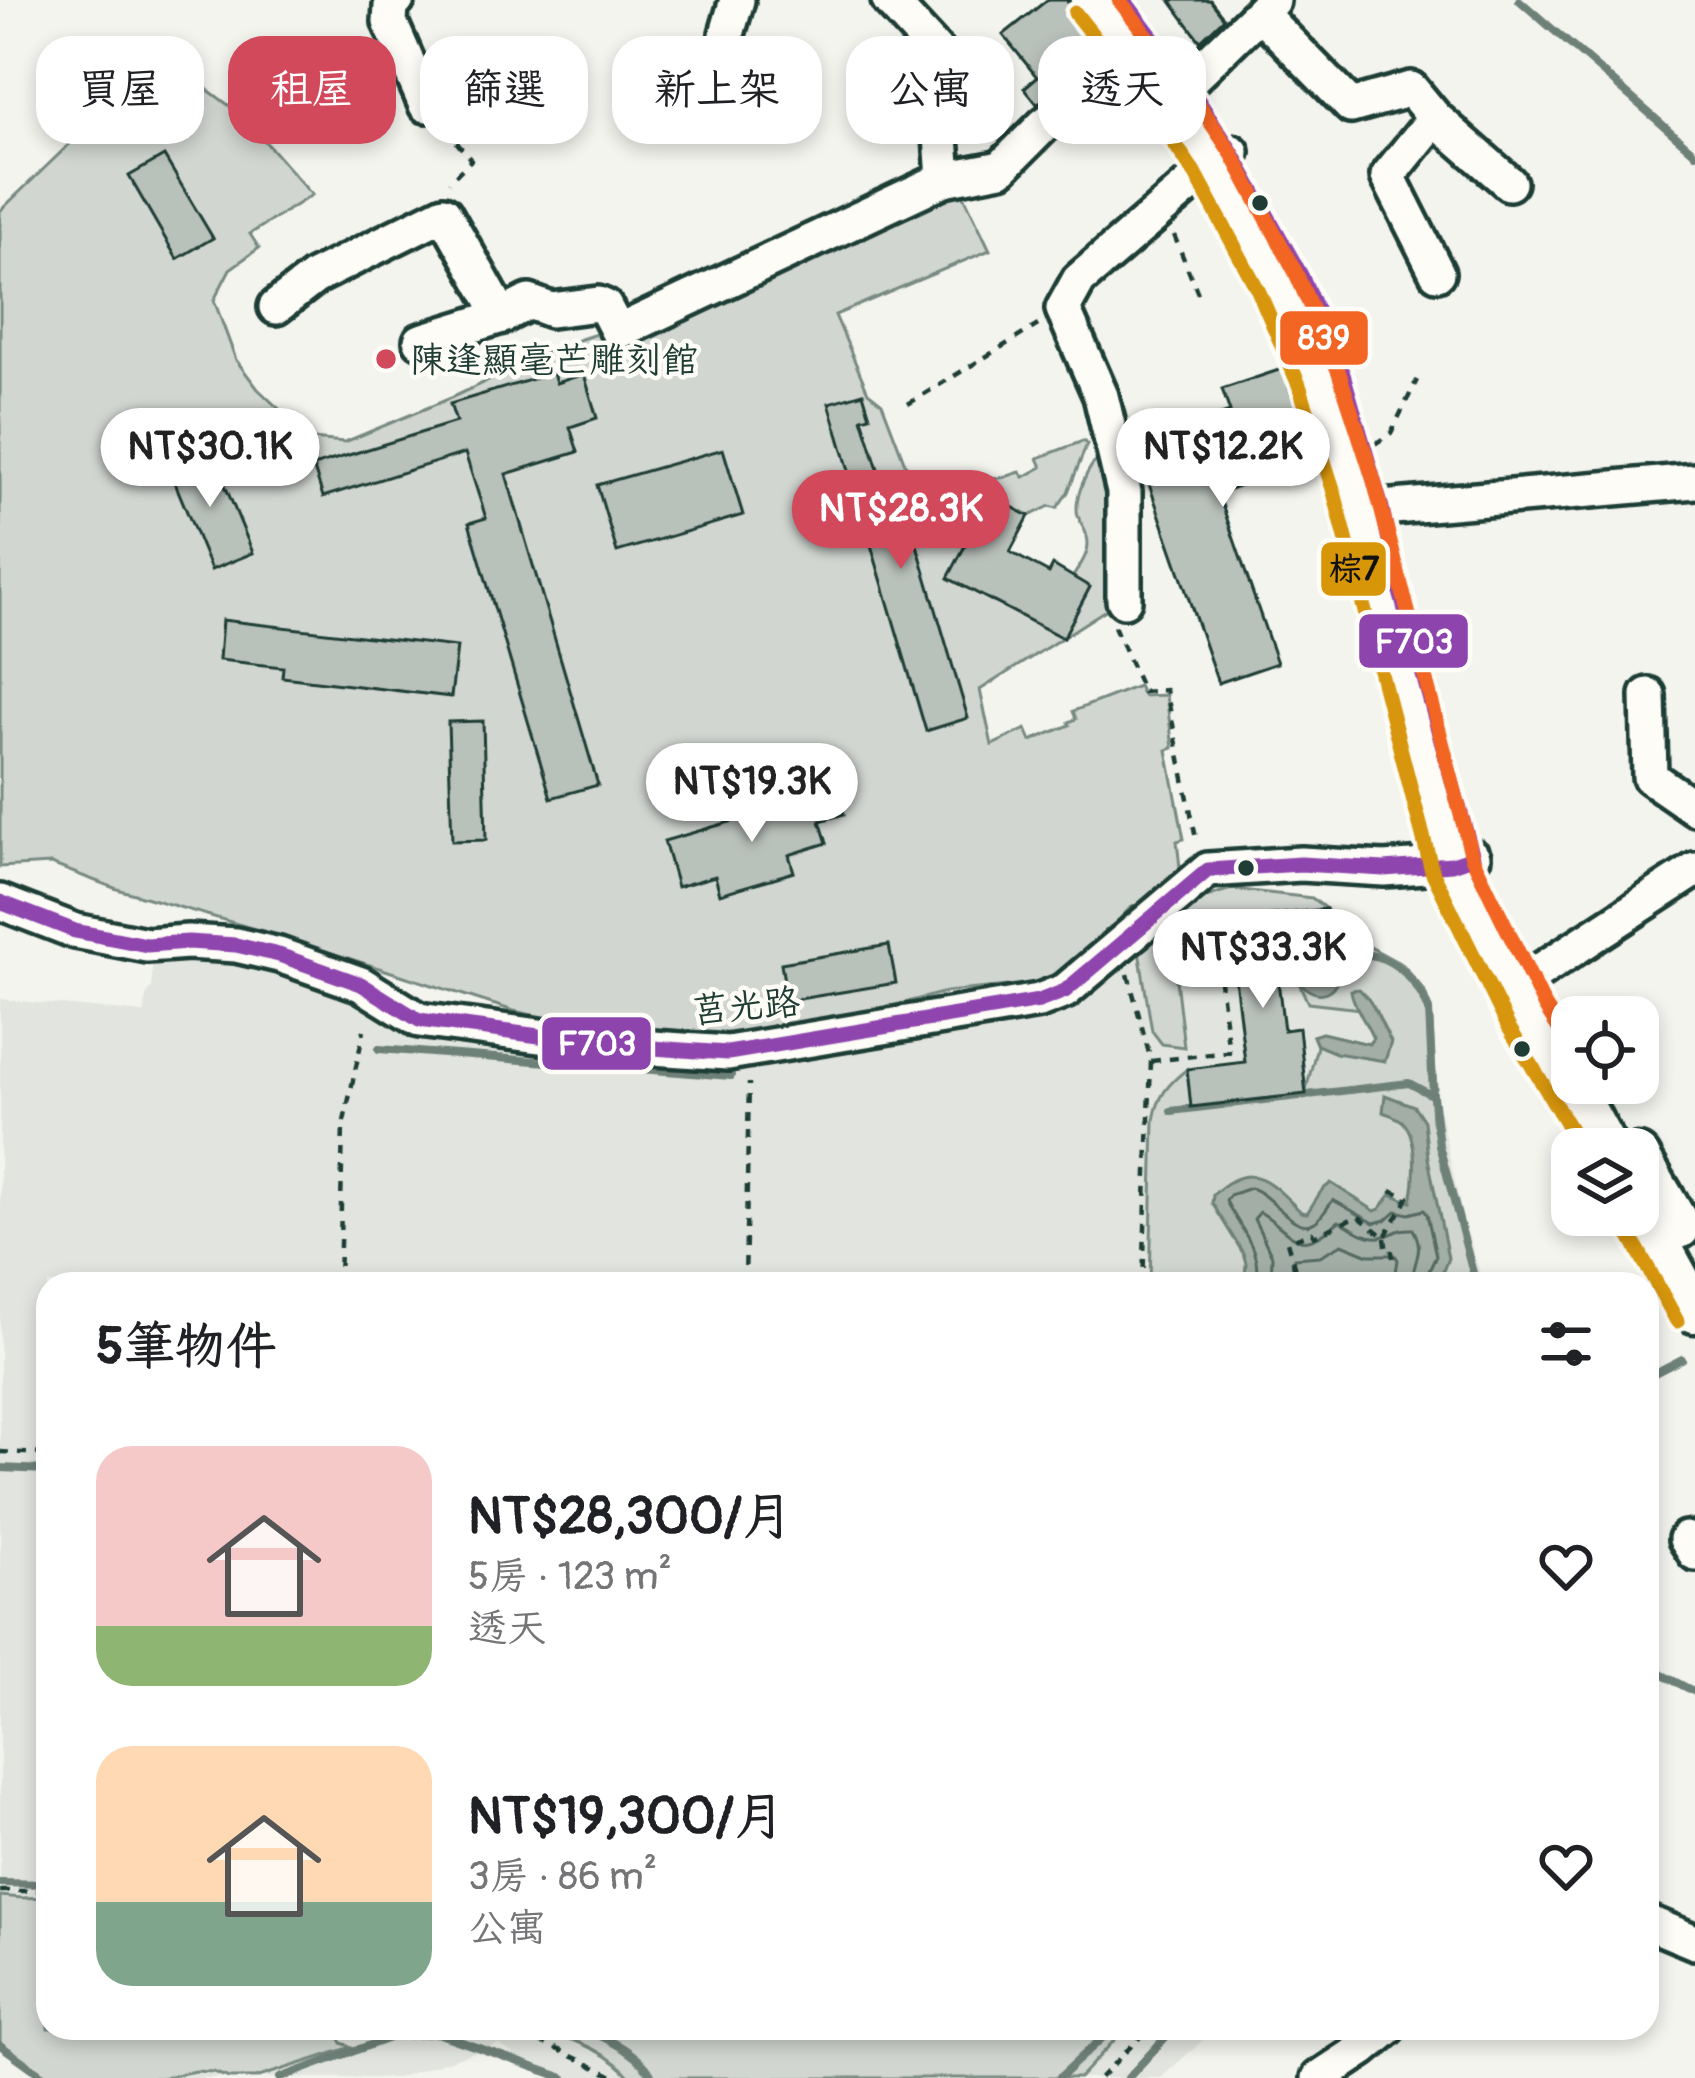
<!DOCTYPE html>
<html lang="zh-TW">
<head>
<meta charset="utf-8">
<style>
	:root { --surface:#fff; --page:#f2f2f2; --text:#202124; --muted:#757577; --accent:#d1495b }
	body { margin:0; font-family:Pangolin,"LXGW WenKai TC",sans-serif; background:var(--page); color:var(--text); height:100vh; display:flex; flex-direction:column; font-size:45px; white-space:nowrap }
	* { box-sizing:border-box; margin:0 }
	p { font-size:39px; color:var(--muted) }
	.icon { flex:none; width:66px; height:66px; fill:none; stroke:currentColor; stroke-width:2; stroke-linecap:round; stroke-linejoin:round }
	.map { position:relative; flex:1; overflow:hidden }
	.details { position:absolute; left:36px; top:1272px; width:1623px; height:768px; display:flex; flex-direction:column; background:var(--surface); border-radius:36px; box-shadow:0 6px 18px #0003 }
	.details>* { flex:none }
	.hud { position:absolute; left:36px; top:36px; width:1623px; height:108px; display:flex; gap:24px }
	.tools { position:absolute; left:1551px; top:996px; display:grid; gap:24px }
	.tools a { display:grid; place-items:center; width:108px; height:108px; border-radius:24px; background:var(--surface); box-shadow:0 6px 18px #0003; font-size:60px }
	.price { position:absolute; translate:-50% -102px; padding:0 27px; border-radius:42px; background:#fff; color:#222; font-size:39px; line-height:78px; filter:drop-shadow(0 3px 6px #0008) }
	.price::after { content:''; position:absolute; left:50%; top:72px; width:36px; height:27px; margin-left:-18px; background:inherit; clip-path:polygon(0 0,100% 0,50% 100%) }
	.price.selected { background:var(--accent); color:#fff }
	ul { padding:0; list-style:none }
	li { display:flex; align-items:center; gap:36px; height:300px; padding:0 60px }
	li span { display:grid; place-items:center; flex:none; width:336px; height:240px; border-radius:36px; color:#555 }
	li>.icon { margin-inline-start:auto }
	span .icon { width:144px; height:144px; fill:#fffc; stroke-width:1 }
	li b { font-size:51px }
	h2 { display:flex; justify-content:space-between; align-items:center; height:144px; padding:0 60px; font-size:51px }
	.tag { padding:0 42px; border-radius:36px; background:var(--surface); box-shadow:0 6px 18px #0003; font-size:42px; line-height:108px }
	.tag.selected { background:var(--accent); color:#fff }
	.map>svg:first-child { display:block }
	.built { fill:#e2e5df }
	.green { fill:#d1d6d1; stroke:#788a82; stroke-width:3 }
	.water { fill:#a3aea7; stroke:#6e8179; stroke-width:3 }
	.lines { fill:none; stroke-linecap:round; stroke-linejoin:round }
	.shore { stroke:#546a62; stroke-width:3 }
	.stream { stroke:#6e8179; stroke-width:8 }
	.building { fill:#b9c1bb; stroke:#1f3d34; stroke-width:3 }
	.minor-casing { stroke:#1f3d34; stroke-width:42 }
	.major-casing { stroke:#1f3d34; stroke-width:51 }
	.path { stroke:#1f3d34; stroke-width:4.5; stroke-dasharray:9 9; stroke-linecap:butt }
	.minor { stroke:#fdfcf7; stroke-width:33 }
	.major { stroke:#fdfcf7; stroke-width:42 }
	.bus-1-casing { stroke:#fdfcf7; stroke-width:24 }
	.bus-2-casing { stroke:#fdfcf7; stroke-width:24 }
	.bus-3-casing { stroke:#fdfcf7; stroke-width:24 }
	.bus-1 { stroke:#8e44ad; stroke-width:15 }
	.bus-2 { stroke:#d79608; stroke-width:15 }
	.bus-3 { stroke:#f26522; stroke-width:15 }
	.bus-dot { fill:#1f3d34; stroke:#fdfcf7; stroke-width:4.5 }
	.poi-dot { fill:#d1495b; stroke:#fdfcf7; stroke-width:4.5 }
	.labels { text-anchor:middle; stroke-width:9; stroke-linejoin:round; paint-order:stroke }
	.poi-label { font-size:36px; fill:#1f3d34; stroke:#fdfcf7; text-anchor:start }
	.street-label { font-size:36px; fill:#1f3d34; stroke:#fdfcf7 }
	.line-badge { stroke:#fdfcf7; stroke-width:4.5 }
	.badge-label { font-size:33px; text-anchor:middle; font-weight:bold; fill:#fff }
	.pale-badge-label { font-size:33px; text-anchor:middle; font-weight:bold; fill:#111 }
</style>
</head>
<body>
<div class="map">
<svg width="1695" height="2078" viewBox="0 0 1695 2078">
	<rect width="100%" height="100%" fill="#f4f4ef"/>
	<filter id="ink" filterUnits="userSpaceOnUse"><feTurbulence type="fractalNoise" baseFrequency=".00833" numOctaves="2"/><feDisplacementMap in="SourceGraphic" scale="24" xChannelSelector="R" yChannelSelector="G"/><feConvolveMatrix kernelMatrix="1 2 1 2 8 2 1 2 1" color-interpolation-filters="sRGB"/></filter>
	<g filter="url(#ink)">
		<!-- built -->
		<g class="built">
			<path d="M1232,889L1312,898L1326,909L1339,930L1397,960L1424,990L1431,1009L1436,1094L1463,1218L1483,1284H48V1993L0,1970V999L145,1013L146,996L152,988V963L251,961L535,1051L899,1035L1065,1009L1092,985L1112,980L1138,951L1140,943L1224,891Z"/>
			<path d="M77,2028H1216L1161,2078H551L498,2044L397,2078H100Z"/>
		</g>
		<!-- green -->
		<g class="green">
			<path d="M196,81L242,115L312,195L250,234L259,248L230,269L214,300L236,360L258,389L311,439L345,442L451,398L563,345L768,277L818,258L847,236L957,181L990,250L835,315L868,392L882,403L916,492L1005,477L1020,472L1024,477L1042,467L1038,458L1083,441L1087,444L1068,492L1057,508L1050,506L1029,516L968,531L963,541L965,546L949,578L1063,638L1089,588L1072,578C1079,567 1088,556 1088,543C1088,533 1081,524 1078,516C1073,498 1088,465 1102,455L1110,479L1115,604L980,690L992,745L1026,729L1031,741L1070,725L1069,722L1076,719L1073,711L1138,686L1143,696L1166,695L1173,748L1167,750L1184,839L1177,841L1181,876L1189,881L1130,908L1081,959L1063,972L1038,983L946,992L872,1011L733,1034L673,1033L556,1020L514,1011L269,933L117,889L51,864L0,867V211L106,109Z"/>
			<path d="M1232,889L1312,898L1326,909L1339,930L1403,965L1424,990L1431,1009L1436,1088L1430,1089L1432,1121L1474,1284H1150L1154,1120C1158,1096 1168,1084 1187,1069L1192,1107L1305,1094L1317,1046L1313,1036L1322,1033L1368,1044L1373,1039L1360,1009L1308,1003L1292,967L1286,914L1228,920L1171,937L1184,1047L1162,1044L1152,1031L1139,951C1149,922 1203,896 1232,889Z"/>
			<path d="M0,1896L22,1898L48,1897V2028H335L342,2043L352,2047L256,2078H229L213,2072L195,2071L161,2078H50L0,2043Z"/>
			<path d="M541,2028H1126L1079,2078H631C609,2051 573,2040 541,2028Z"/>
		</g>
		<!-- water -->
		<g class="water">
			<path d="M1338,963L1342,970C1332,1005 1303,998 1292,967Z"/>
			<path d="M1359,989C1375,1003 1380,1023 1391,1042L1385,1061L1336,1053L1317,1045L1313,1036L1322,1033L1369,1044L1373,1038C1367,1025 1351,1001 1351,990Z"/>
			<path d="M1385,1095L1414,1106L1424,1121L1428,1158L1448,1258L1438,1284H1237L1245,1277L1246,1263L1243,1253L1212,1203L1213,1195C1252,1157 1271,1183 1301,1212L1307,1213L1322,1190L1331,1183L1375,1211L1380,1209L1391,1194L1411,1202C1415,1182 1419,1136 1402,1121C1397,1117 1390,1115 1383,1112Z"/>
		</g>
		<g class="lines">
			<!-- shore -->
			<g class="shore">
				<path d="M1255,1284C1264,1252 1240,1229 1226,1201L1230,1195L1250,1188C1271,1193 1295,1236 1315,1222C1322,1218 1328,1206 1333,1200L1374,1223L1386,1220L1396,1211L1409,1214L1424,1210L1427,1214L1436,1256L1427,1275V1284"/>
				<path d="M1271,1284L1272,1256L1254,1219L1260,1212C1296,1235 1297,1258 1339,1221C1352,1227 1364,1239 1380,1237C1396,1235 1395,1228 1413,1229C1426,1252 1412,1261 1412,1284"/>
				<path d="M1290,1284L1294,1258L1320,1256L1342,1244L1369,1255H1395L1398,1260L1394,1284"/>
			</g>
			<!-- stream -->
			<g class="stream">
				<path d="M1519,0L1695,153"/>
				<path d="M1289,960C1352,951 1397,939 1429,1010L1433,1096L1439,1145L1476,1284"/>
				<path d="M379,1049L731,1076"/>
				<path d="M1171,1111L1409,1083L1433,1096"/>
				<path d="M1647,1377L1682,1359"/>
				<path d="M0,1468L48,1470"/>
				<path d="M1647,1663L1655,1671L1695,1692"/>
				<path d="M1647,1687L1655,1671"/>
				<path d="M0,1883L48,1884"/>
				<path d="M583,2028C607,2038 641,2054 653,2078"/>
				<path d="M0,2045L46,2078"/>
				<path d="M280,2078L392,2037L437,2033L564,2078"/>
				<path d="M1059,2078L1113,2028"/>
				<path d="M1128,2078L1174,2028"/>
			</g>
		</g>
		<!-- building -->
		<g class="building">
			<path d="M1047,0H1067L1072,16L1108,62L1072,78L1037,104L1024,88L1037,77L1003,35Z"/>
			<path d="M1170,0H1210L1224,18L1200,41Z"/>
			<path d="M164,156L213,238L177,259L129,176Z"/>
			<path d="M1282,369L1314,460L1218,493L1277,663L1218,683L1135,444L1230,412L1222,389Z"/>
			<path d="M553,373L556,383L584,374L597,418L570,427L578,452L506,474L598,785L551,798L469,523L486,518L465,453L323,497L313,466L456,422L450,404Z"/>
			<path d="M863,393L870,416L862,418L884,488L899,484L968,718L926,731L829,403Z"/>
			<path d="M210,449L253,553L211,570L168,466Z"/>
			<path d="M723,449L743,515L617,552L597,485Z"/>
			<path d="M991,496L1029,516L1010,552L1049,573L1053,565L1090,587L1063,638L948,578L965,546V535L974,529Z"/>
			<path d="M222,620L457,647L451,697L282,677L283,667L219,660Z"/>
			<path d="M483,721L486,840L452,841L448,722Z"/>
			<path d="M837,791L844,814L820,821L827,843L789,855L794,872L720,894L715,876L677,887L664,841Z"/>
			<path d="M1326,909L1327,919L1334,918L1338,948L1275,956L1284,1030L1299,1028L1306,1094L1191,1107L1187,1069L1245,1062L1228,920Z"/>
			<path d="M889,945L896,983L787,1001L781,963Z"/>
		</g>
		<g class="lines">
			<!-- minor casing -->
			<g class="minor-casing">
				<g id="minor">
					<path d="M397,0L391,6L390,22L426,105"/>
					<path d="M889,0L935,50L944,179"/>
					<path d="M1260,13L1351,106L1411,89L1435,118L1388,176L1437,273"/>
					<path d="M727,34L737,0"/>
					<path d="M1168,97L1187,83L1272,1"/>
					<path d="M1435,118L1509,183"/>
					<path d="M276,307L315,277L444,213L502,316"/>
					<path d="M421,341L502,316L529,302L551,310L598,304L605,307L618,332L944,179L1001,168L1044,125L1081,97L1145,68"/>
					<path d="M1382,508L1695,481"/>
					<path d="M1124,600V492L1101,396L1063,309L1079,280L1214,164L1232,152"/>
					<path d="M1648,695L1650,777L1695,808"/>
					<path d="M0,902L75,931L147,945L188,942L236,945L279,955L361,984L419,1020L607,1045L728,1053L1039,1001L1065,991L1208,870L1301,864L1384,869L1452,864L1473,857"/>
					<path d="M1532,976L1695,870"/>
					<path d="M1686,1539L1695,1553"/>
					<path d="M1647,1922L1695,1942"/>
					<path d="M1319,2078L1363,2049L1388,2028"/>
				</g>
			</g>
			<!-- major casing -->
			<g class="major-casing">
				<g id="major">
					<path d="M1092,0L1168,97L1214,164L1277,281L1319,378L1354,486L1452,864L1527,1017L1575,1093L1606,1149"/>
					<path d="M1638,1157L1679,1227"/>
					<path d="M1638,1207L1695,1311"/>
				</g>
			</g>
			<!-- path -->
			<g class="path">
				<path d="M445,128L471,160L449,182"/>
				<path d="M1174,235L1199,296"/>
				<path d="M908,404L1038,325"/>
				<path d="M1375,444L1391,433L1417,380"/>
				<path d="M1114,626L1143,692L1166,690L1197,843"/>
				<path d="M1128,974L1151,1061L1143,1284"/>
				<path d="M1151,1061L1229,1052L1215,942"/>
				<path d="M1385,1238L1387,1253L1392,1252L1393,1258"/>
				<path d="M339,1284L343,1126L364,1030"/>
				<path d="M745,1284L749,1083"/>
				<path d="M1274,1284L1298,1279L1287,1242L1312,1232L1314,1236L1358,1216L1385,1238C1391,1222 1402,1213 1408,1197L1391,1190"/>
				<path d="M0,1452L48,1454"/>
				<path d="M0,1891H48"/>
				<path d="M341,2028L343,2035L358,2034L374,2028"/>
				<path d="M505,2028L555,2048L617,2078"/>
				<path d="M1100,2078L1149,2028"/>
			</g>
			<!-- minor -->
			<use href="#minor" class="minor"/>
			<!-- major -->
			<use href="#major" class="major"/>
			<!-- bus-1 casing -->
			<g class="bus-1-casing">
				<path id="bus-1" d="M0,902L75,931L147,945L188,942L236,945L279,955L361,984L419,1020L607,1045L728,1053L1039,1001L1065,991L1208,870L1301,864L1384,869L1452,864L1473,857L1399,588L1382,508L1341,367L1302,277L1232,152L1187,83L1124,0"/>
			</g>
			<!-- bus-2 casing -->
			<g class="bus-2-casing">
				<g id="bus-2">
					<path d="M1075,13L1151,109L1196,175L1258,290L1299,385L1334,492L1432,871L1508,1026L1582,1149"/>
					<path d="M1620,1217L1677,1321"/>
				</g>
			</g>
			<!-- bus-3 casing -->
			<g class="bus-3-casing">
				<path id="bus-3" d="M1119,0L1185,84L1232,154L1295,271L1338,370L1374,481L1472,857L1545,1007L1572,1049"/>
			</g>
			<!-- bus-1 -->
			<use href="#bus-1" class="bus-1"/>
			<!-- bus-2 -->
			<use href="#bus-2" class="bus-2"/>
			<!-- bus-3 -->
			<use href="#bus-3" class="bus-3"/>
		</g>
	</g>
	<!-- markers -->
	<g class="bus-dot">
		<circle cx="1260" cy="203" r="10"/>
		<circle cx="1246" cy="868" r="10"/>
		<circle cx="1522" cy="1049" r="10"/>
	</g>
	<circle class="poi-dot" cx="386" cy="359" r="12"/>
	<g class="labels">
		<!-- poi labels -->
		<g class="poi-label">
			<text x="410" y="372">陳逢顯毫芒雕刻館</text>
		</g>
		<!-- street labels -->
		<g class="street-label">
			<text transform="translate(746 1005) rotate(-5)" y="13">莒光路</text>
		</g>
	</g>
	<g class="line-badge">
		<rect x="1278" y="309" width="92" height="58" rx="12" fill="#f26522"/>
		<rect x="1319" y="540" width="69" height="58" rx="12" fill="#d79608"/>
		<rect x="1357" y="612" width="113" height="58" rx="12" fill="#8e44ad"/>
		<rect x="540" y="1015" width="113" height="57" rx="12" fill="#8e44ad"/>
	</g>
	<g class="badge-label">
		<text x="1324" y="349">839</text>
		<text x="1414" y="653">F703</text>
		<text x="597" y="1055">F703</text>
	</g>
	<g class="pale-badge-label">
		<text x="1354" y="580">棕7</text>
	</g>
</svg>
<div class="tools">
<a><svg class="icon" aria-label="locate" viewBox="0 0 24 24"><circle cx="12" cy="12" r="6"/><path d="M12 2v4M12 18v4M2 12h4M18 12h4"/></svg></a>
<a><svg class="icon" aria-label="layers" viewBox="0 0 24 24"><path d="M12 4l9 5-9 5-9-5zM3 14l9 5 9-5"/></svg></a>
</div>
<b class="price" style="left:210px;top:510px">NT$30.1K</b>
<b class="price" style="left:1223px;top:510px">NT$12.2K</b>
<b class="price selected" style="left:901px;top:572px">NT$28.3K</b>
<b class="price" style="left:752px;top:845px">NT$19.3K</b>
<b class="price" style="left:1263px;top:1011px">NT$33.3K</b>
<div class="hud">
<a class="tag">買屋</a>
<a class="tag selected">租屋</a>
<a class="tag">篩選</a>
<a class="tag">新上架</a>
<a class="tag">公寓</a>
<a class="tag">透天</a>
</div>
<section class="details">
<h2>5筆物件<svg class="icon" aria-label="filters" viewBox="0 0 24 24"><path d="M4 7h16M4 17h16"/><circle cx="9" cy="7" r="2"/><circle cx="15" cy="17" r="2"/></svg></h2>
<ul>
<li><span style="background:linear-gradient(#f6c9c9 75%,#8fb573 0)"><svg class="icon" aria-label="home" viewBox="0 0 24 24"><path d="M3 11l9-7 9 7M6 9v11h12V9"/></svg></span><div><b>NT$28,300/月</b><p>5房 · 123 m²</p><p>透天</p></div><svg class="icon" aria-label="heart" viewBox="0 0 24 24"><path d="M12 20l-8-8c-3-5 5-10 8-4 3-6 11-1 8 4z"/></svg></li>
<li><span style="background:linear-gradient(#ffd9b3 65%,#7fa58c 0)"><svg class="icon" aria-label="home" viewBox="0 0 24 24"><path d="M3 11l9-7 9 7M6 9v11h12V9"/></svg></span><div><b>NT$19,300/月</b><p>3房 · 86 m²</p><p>公寓</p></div><svg class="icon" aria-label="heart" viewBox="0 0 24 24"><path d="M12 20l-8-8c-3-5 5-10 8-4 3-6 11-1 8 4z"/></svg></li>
</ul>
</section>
</div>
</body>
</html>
